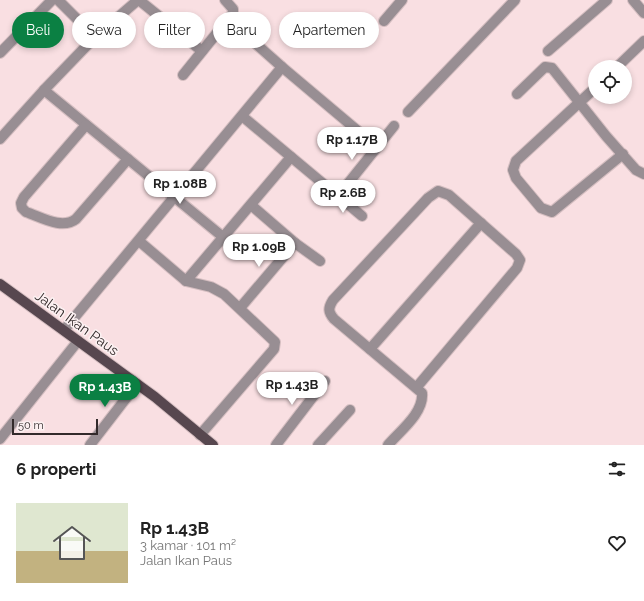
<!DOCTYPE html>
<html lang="id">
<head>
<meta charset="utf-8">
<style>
	:root { --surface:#fff; --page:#f2f2f2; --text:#222; --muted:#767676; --line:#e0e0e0; --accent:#0b8043 }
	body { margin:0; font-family:Raleway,sans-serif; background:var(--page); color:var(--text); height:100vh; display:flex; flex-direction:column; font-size:15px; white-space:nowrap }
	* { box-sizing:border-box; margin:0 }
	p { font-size:13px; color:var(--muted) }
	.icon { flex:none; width:22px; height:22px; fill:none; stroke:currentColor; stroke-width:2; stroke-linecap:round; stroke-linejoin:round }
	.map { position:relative; height:445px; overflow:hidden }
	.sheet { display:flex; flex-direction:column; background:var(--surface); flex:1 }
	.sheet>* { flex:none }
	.guide { position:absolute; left:12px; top:12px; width:400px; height:36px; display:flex; gap:8px }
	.fabs { position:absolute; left:588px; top:60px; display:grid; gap:8px }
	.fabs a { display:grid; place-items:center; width:44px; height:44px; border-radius:50%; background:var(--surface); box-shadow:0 2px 6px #0003; font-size:20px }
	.scale { position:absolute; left:12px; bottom:10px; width:86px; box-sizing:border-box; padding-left:4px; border:2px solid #332a2b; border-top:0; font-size:11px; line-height:14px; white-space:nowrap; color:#332a2b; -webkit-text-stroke:3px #fcf1f2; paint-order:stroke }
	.price { position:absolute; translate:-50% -34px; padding:0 9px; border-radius:14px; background:#fff; color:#222; font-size:13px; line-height:26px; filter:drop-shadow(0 1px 2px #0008) }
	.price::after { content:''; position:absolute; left:50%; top:24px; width:12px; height:9px; margin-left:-6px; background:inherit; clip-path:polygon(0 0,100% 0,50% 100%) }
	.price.active { background:var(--accent); color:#fff }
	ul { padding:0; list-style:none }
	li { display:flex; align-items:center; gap:12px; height:100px; padding:0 16px }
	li+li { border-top:1px solid var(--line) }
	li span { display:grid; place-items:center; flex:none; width:112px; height:80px; border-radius:0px; color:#555 }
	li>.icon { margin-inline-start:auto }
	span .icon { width:48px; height:48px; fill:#fffc; stroke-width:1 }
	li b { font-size:17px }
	h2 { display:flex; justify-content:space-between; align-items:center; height:48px; padding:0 16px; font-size:17px }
	.pill { padding:0 14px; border-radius:18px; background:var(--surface); box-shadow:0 2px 6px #0003; font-size:14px; line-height:36px }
	.pill.active { background:var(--accent); color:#fff }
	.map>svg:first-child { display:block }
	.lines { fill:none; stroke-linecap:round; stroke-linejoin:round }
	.minor-casing { stroke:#d5bec1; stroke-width:12 }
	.major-casing { stroke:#d5bec1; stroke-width:12 }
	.minor { stroke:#988e93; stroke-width:10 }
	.major { stroke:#57474f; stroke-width:10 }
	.labels { text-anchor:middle; stroke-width:3; stroke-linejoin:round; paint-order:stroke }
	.street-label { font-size:14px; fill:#332a2b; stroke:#fcf1f2 }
</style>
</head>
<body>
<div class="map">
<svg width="644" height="445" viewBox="0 0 644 445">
	<rect width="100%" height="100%" fill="#f9dfe2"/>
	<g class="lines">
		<!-- minor casing -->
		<g class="minor-casing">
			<g id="minor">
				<path d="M58,0L95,37"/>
				<path d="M139,0L202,51"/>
				<path d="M633,0L644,13"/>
				<path d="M228,19L282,67L377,147"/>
				<path d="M384,21L402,0"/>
				<path d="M548,51L607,0"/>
				<path d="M0,53L52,0"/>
				<path d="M617,67L644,41"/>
				<path d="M183,75L233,13V9L225,0"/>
				<path d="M595,88L516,161L513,170L516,178L541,208L552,212L623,154"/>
				<path d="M44,90L223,237"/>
				<path d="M517,94L545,67L552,68L606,136L636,170L644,174"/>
				<path d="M408,112L515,0"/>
				<path d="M242,116L338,196L394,126"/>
				<path d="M86,125L24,197L21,203L22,208L26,212C41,217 62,230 76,219L128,159"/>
				<path d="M0,139L44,90L95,37L138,0"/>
				<path d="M338,196L362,216"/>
				<path d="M251,205L295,243L320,261"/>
				<path d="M139,241L186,281L211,287L224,294L275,342L274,349L200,435"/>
				<path d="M186,281L291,157"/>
				<path d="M240,308L295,243"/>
				<path d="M64,330L282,67"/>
				<path d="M370,349L481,223"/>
				<path d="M0,439L78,341"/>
				<path d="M90,445L137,384"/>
				<path d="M276,445L325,381"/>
				<path d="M318,445L350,410"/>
				<path d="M388,445C400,431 424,413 422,393L334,319C328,312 328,308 333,300L428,198L438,191L449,195L516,254L520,260L517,268L416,388"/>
			</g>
		</g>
		<!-- major casing -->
		<g class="major-casing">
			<path id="major" d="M0,284L155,397L213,445"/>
		</g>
		<!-- minor -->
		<use href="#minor" class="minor"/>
		<!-- major -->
		<use href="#major" class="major"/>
	</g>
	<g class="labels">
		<!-- street labels -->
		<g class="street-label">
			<text transform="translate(77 323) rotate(36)" y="5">Jalan Ikan Paus</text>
		</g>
	</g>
</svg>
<div class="fabs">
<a><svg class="icon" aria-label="locate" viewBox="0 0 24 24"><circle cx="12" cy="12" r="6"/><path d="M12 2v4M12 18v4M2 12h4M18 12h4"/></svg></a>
</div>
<div class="scale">50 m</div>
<b class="price" style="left:352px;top:161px">Rp 1.17B</b>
<b class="price" style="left:180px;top:205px">Rp 1.08B</b>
<b class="price" style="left:343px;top:214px">Rp 2.6B</b>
<b class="price" style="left:259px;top:268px">Rp 1.09B</b>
<b class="price" style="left:292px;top:406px">Rp 1.43B</b>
<b class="price active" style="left:105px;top:408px">Rp 1.43B</b>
<div class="guide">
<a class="pill active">Beli</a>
<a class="pill">Sewa</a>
<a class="pill">Filter</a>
<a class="pill">Baru</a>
<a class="pill">Apartemen</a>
</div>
</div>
<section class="sheet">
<h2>6 properti<svg class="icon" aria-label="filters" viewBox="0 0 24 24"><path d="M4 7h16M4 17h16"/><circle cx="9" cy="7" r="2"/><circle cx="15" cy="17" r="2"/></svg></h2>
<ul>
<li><span style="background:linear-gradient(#dfe7d0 60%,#c2b280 0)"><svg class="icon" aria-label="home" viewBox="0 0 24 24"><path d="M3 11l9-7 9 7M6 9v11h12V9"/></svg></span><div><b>Rp 1.43B</b><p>3 kamar · 101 m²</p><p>Jalan Ikan Paus</p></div><svg class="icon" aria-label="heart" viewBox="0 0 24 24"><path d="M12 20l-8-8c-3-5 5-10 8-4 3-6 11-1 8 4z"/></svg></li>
</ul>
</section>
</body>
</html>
